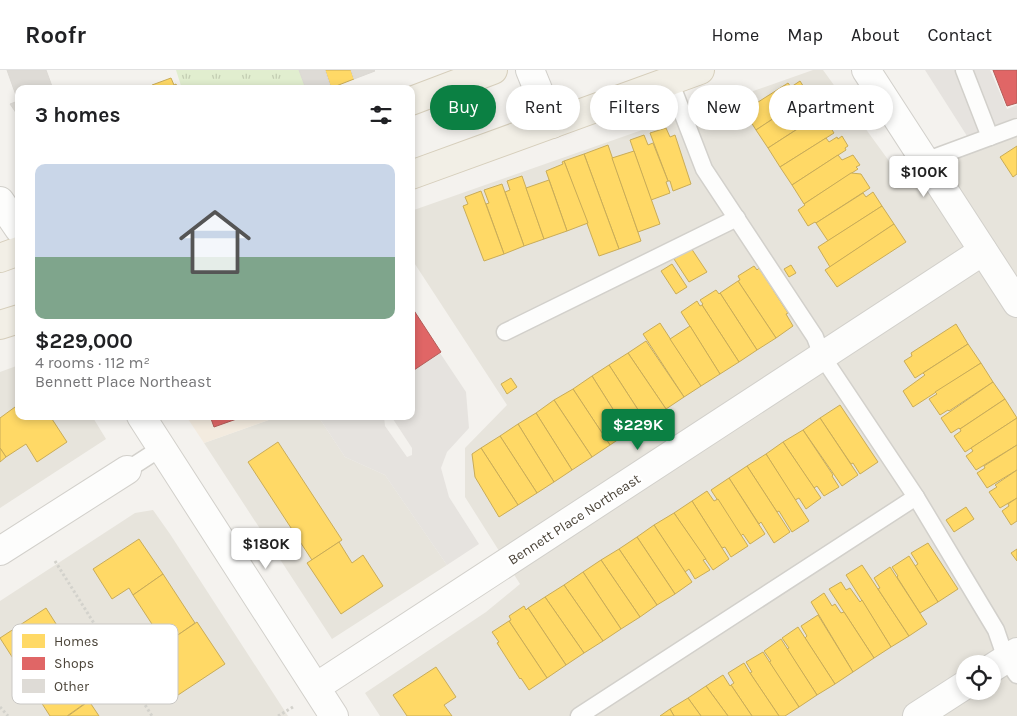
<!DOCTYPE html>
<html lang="en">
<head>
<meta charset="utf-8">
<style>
	:root { --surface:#fff; --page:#f2f2f2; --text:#202124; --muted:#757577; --line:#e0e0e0; --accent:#0b8043 }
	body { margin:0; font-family:Karla,sans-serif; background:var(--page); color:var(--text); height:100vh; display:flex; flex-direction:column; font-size:19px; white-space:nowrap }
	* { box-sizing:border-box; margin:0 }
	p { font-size:16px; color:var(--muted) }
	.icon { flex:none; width:28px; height:28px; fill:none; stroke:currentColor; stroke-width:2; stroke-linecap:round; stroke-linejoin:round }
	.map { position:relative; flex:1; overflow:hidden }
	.drawer { position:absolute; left:15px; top:15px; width:400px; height:335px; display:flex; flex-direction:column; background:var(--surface); border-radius:10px; box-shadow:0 2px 8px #0003 }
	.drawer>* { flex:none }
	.guide { position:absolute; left:430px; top:15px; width:475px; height:45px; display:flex; gap:10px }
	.controls { position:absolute; left:956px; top:585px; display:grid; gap:10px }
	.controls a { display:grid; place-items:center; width:45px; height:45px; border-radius:50%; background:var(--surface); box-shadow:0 2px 8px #0003; font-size:25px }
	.price { position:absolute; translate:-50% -42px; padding:0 11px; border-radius:5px; background:#fff; color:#222; font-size:16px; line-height:32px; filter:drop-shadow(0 1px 2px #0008) }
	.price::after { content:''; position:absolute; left:50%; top:30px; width:15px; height:11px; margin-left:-8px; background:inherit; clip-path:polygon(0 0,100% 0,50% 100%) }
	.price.active { background:var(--accent); color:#fff }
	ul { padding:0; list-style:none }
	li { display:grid; align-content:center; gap:10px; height:265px; padding:0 20px }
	li span { display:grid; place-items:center; height:155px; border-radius:10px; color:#555 }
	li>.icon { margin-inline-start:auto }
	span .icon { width:90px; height:90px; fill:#fffc; stroke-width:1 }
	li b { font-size:21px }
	h2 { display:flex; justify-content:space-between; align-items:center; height:60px; padding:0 20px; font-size:21px }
	.chip { padding:0 18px; border-radius:22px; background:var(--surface); box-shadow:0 2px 8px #0003; font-size:18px; line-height:45px }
	.chip.active { background:var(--accent); color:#fff }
	header { display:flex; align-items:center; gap:30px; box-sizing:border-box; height:70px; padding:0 25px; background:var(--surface); border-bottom:1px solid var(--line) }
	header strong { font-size:24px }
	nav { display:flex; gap:28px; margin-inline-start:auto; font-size:18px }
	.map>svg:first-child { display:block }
	.residential { fill:#e7e4dc; fill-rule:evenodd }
	.commercial { fill:#f3ebdf }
	.grass { fill:url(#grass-tufts) }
	.parking { fill:#e6e3df }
	.homes { fill:#ffd966; stroke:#c9ac58 }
	.shops { fill:#e06666; stroke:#b35c58 }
	.building { fill:#dedbd6; stroke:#dcd9d4 }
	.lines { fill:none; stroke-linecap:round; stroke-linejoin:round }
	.lane-casing { stroke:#d2d0cb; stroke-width:19 }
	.street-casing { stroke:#d2d0cb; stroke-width:30 }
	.primary-casing { stroke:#d6cebb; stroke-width:30 }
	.path { stroke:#d3d2cc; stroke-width:3; stroke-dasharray:2.5 2.5; stroke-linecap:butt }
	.lane { stroke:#fdfdfc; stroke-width:16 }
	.street { stroke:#fdfdfc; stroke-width:28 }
	.primary { stroke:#f2efe6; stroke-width:28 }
	.labels { text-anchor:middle; stroke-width:5; stroke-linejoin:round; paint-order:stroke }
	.street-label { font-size:14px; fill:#4b4439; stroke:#fff }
	.key { fill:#fff; stroke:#c9c7c4; stroke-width:1 }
	.key-label { font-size:14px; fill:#4b4439 }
</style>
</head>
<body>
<header>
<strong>Roofr</strong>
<nav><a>Home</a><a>Map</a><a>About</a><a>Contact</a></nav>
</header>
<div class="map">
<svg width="1017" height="646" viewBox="0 0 1017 646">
	<defs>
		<pattern id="grass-tufts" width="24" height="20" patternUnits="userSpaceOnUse" patternTransform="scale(1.25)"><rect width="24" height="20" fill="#e1eecf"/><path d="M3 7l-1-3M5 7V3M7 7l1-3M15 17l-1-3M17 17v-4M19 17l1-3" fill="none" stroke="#c3cdb2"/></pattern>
	</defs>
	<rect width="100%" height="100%" fill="#f4f2ee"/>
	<!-- residential -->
	<g class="residential">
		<path d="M813,0H823L897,102L1017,56V646H380L365,623L486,542L520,514L465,427V378L507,335L411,188V141ZM965,594H992V621H965Z"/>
		<path d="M19,295V346H92L106,369L0,438V302Z"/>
		<path d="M280,346H318L345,387L385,405L447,495L332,569L204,373Z"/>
		<path d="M153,440L170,464L288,646H0V531L135,443Z"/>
	</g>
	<!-- commercial -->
	<path class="commercial" d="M186,346H280L204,373Z"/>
	<!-- grass -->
	<path class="grass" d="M176,0H302L309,19H182Z"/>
	<!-- parking -->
	<g class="parking">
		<path d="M925,0H990L1007,39L1017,35V47L967,66Z"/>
		<path d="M440,283L466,322L469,358L447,382L441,398L449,427L479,474L447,495L385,405L345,387L318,346H384L385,356L407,387L412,385V378L391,346H411V302Z"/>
	</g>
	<!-- homes -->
	<g class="homes">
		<path d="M325,0H351L354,9L331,18Z"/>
		<path d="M171,8L174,15L176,14L178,19H154L152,15Z"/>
		<path d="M800,11L809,25L756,60L744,41L788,13L791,17Z"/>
		<path d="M800,31L804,37L814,31L822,43L768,78L756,60Z"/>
		<path d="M813,49L816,55L825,49L834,63L780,97L768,78Z"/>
		<path d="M666,58L670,67L675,65L691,114L673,121L670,111H668L650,63Z"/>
		<path d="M644,65L648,75L653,73L668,111L666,112L670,123L651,130L630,70Z"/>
		<path d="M842,66L848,76L845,78L846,80L792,115L780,97L826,68L829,72L837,67L838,69Z"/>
		<path d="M608,75L641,171L619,179L584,84Z"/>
		<path d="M1017,76V104L1013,107L1000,87Z"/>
		<path d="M634,81L660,154L638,162L612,88Z"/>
		<path d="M584,84L619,179L599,186L564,91Z"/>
		<path d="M838,85L842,90L853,85L860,95L856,97L858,99L804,134L792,115Z"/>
		<path d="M564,91L588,153L567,161L546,101L563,94L562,92Z"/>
		<path d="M851,103L861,104L870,118L816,153L815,152L808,156L798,140L805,135L804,134Z"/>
		<path d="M522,106L544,169L524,176L505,122L510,120L507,111Z"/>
		<path d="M549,110L567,161L544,169L526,118Z"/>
		<path d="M502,114L524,176L504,184L486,134L489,133L484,120Z"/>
		<path d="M481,121L504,184L484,191L463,136L468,134L465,127Z"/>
		<path d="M873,122L882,136L828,171L816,153L863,123L866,127Z"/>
		<path d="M882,136L894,154L830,197L818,177Z"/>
		<path d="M894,154L906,172L837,217L825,200Z"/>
		<path d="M691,178L707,202L689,212L674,189Z"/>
		<path d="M672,194L687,217L676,224L661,201Z"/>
		<path d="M791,195L796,203L789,207L784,199Z"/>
		<path d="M754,196L757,200L759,198L788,243L786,244L793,256L776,268L738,211L740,210L738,206Z"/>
		<path d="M738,211L776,268L757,280L720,223Z"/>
		<path d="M716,220L719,224L720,223L757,280L739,292L702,235L703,234L700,230Z"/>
		<path d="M697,231L700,236L702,235L739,292L720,304L681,242Z"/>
		<path d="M660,253L701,316L684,327L643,264Z"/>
		<path d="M956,254L968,274L915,308L904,291L912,286L911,283Z"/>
		<path d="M690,256L720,304L701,316L670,269Z"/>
		<path d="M646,271L684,327L666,339L628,283Z"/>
		<path d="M968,274L981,293L913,337L903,321L925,305L923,303Z"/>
		<path d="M628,283L666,339L646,352L609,295Z"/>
		<path d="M981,293L993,312L949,341L948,340L940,345L929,329L937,324L935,322Z"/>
		<path d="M609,295L646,352L628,363L592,306Z"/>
		<path d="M592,306L628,363L610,375L573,319Z"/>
		<path d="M511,308L517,317L507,324L501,314Z"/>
		<path d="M993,312L1005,329L960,359L959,358L951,363L941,348Z"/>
		<path d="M573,319L610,375L592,387L554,330Z"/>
		<path d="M1005,329L1017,348L965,382L954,366L961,361L960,359Z"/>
		<path d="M554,330L592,387L572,400L536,343Z"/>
		<path d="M840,335L878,392L860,404L853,393L851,394L820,348Z"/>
		<path d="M15,337L19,342V346H50L67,372L37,392L26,374L6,387L0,378V348Z"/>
		<path d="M536,343L572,400L554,412L518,354Z"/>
		<path d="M820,348L858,405L842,416L803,360Z"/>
		<path d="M1017,348V375L976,400L966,386L973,381L971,378Z"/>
		<path d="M518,354L554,412L537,423L500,366Z"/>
		<path d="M803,360L833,405L832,406L839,417L824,426L817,416L814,418L783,372Z"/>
		<path d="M500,366L537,423L518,435L481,378Z"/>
		<path d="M278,372L342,470L312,490L248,392Z"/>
		<path d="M783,372L821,428L806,439L799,428L795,430L766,384Z"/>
		<path d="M1017,375V400L987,418L977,403L985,398L984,396Z"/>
		<path d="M0,378L6,387L0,392Z"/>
		<path d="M481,378L518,435L499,447L475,407L472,384Z"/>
		<path d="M766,384L809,451L792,462L779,441L777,442L747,396Z"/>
		<path d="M747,396L790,462L774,473L761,452L759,454L729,408Z"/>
		<path d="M1017,400V428L1000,438L989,422L997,417L995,415Z"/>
		<path d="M729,408L765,464L750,474L743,464L741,466L711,420Z"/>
		<path d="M707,421L714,431L718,429L748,476L731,487L725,477L722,478L692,431Z"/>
		<path d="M1017,428V451L1011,455L1002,441L1009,436L1008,434Z"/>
		<path d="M692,431L729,489L713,500L674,443Z"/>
		<path d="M966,437L974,449L954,462L946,450Z"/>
		<path d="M674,443L706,489L703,490L710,500L695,509L689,499L685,502L654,455Z"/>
		<path d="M654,455L692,512L675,524L637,467Z"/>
		<path d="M637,467L675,524L657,535L619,479Z"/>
		<path d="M139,469L163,504L133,525L129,518L112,529L93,499Z"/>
		<path d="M339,472L352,493L363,485L383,516L341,544L307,493Z"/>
		<path d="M928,473L958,519L938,532L915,496L918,494L911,483Z"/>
		<path d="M619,479L657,535L640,547L601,490Z"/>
		<path d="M1017,479V491L1011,483Z"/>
		<path d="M909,486L938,532L920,543L897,507L898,506L892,497Z"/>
		<path d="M601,490L640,547L621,559L583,502Z"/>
		<path d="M862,495L909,566L891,577L846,505Z"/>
		<path d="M890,497L927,554L909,566L878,519L880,518L874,508Z"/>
		<path d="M583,502L621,559L603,571L564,515Z"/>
		<path d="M163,504L195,553L165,574L133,525Z"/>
		<path d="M841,512L846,520L850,518L860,532L862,530L891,577L874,588L829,519Z"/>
		<path d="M564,515L603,571L584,583L545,527Z"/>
		<path d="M824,523L832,536L835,534L841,543L844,542L874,588L853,602L811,532Z"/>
		<path d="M545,527L584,583L566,595L528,538Z"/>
		<path d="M524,536L526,540L528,538L566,595L547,608L509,551L511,550L509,546Z"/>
		<path d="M46,538L65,568L48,579L51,584L23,604L0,568Z"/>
		<path d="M818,545L853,602L835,614L805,568L807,566L801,556Z"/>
		<path d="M509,551L547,608L529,620L521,608L520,609L497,573L499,572L492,562Z"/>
		<path d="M197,552L225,594L175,627L155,597L176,583L169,571Z"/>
		<path d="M798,557L835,614L817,625L787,579L789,578L782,568Z"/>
		<path d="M781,569L817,625L799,637L769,592L771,591L764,581Z"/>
		<path d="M763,582L799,637L785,646H779L750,603L752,602L746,592Z"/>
		<path d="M51,584L84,634L67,646H50L23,604Z"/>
		<path d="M744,593L750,603L779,646H752L731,615L734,613L728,603Z"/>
		<path d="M436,597L456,627L444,635L452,646H407L393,625Z"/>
		<path d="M723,605L730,616L731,615L752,646H728L706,616Z"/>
		<path d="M706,616L728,646H701L688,628Z"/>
		<path d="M688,628L701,646H674L670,639Z"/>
		<path d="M89,631L99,646H68Z"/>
		<path d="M670,639L674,646H660Z"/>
	</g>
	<!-- shops -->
	<g class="shops">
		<path d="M993,0H1017V33L1007,36Z"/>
		<path d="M411,236L441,282L411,302Z"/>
		<path d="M210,346H245L214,357Z"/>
	</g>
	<!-- building -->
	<g class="building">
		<path d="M7,0H46L53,19H19V47L10,34L18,31Z"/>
		<path d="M299,0H325L331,18L306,19Z"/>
		<path d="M351,0H374L375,1L354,9Z"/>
	</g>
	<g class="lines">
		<!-- lane casing -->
		<g class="lane-casing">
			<g id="lane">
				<path d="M964,0L990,67"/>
				<path d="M670,11L704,99L815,267L822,286L916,427L996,560L1006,589L1017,605"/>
				<path d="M925,91L1017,57"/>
				<path d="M505,262L737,148"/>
				<path d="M127,400L161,378"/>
				<path d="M579,646L916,427"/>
			</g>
		</g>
		<!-- street casing -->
		<g class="street-casing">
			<g id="street">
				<path d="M530,0L552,54"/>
				<path d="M866,0L1017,233"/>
				<path d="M0,131L19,159"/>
				<path d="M141,346L334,646"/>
				<path d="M0,481L127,400"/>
				<path d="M992,598L1017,582"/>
				<path d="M316,617L983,181"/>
				<path d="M917,646L965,615"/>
			</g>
		</g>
		<!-- primary casing -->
		<g class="primary-casing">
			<g id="primary">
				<path d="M411,31L493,0"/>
				<path d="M411,105L700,0"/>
				<path d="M0,188L19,181"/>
				<path d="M0,255L19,249"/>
			</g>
		</g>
		<!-- path -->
		<g class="path">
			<path d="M55,491L152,646"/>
			<path d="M0,637L8,646"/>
			<path d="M278,646L293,637"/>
		</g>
		<!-- lane -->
		<use href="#lane" class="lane"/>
		<!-- street -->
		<use href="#street" class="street"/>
		<!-- primary -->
		<use href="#primary" class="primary"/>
	</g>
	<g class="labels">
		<!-- street labels -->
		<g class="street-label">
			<text transform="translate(574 449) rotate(-33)" y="5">Bennett Place Northeast</text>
		</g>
	</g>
	<!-- legend -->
	<rect x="12" y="554" width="166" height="80" rx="8" class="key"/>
	<rect x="22" y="564" width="23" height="14" fill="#ffd966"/>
	<rect x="22" y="587" width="23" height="13" fill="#e06666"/>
	<rect x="22" y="609" width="23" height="14" fill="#dedbd6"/>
	<g class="key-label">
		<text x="54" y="576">Homes</text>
		<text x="54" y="598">Shops</text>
		<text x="54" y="621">Other</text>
	</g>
</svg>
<div class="controls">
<a><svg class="icon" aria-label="locate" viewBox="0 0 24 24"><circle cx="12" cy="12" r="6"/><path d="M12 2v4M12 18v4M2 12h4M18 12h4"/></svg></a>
</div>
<b class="price" style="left:924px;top:128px">$100K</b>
<b class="price active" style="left:638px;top:381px">$229K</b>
<b class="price" style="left:266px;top:500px">$180K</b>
<div class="guide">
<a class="chip active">Buy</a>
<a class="chip">Rent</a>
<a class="chip">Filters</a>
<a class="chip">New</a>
<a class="chip">Apartment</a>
</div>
<section class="drawer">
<h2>3 homes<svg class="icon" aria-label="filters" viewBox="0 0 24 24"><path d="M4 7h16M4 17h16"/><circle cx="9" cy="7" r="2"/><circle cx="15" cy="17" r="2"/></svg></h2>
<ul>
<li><span style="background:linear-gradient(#c9d6e8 60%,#7fa58c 0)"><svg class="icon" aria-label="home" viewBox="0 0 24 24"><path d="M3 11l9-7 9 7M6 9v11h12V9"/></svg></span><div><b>$229,000</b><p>4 rooms · 112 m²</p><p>Bennett Place Northeast</p></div></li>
</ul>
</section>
</div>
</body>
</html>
